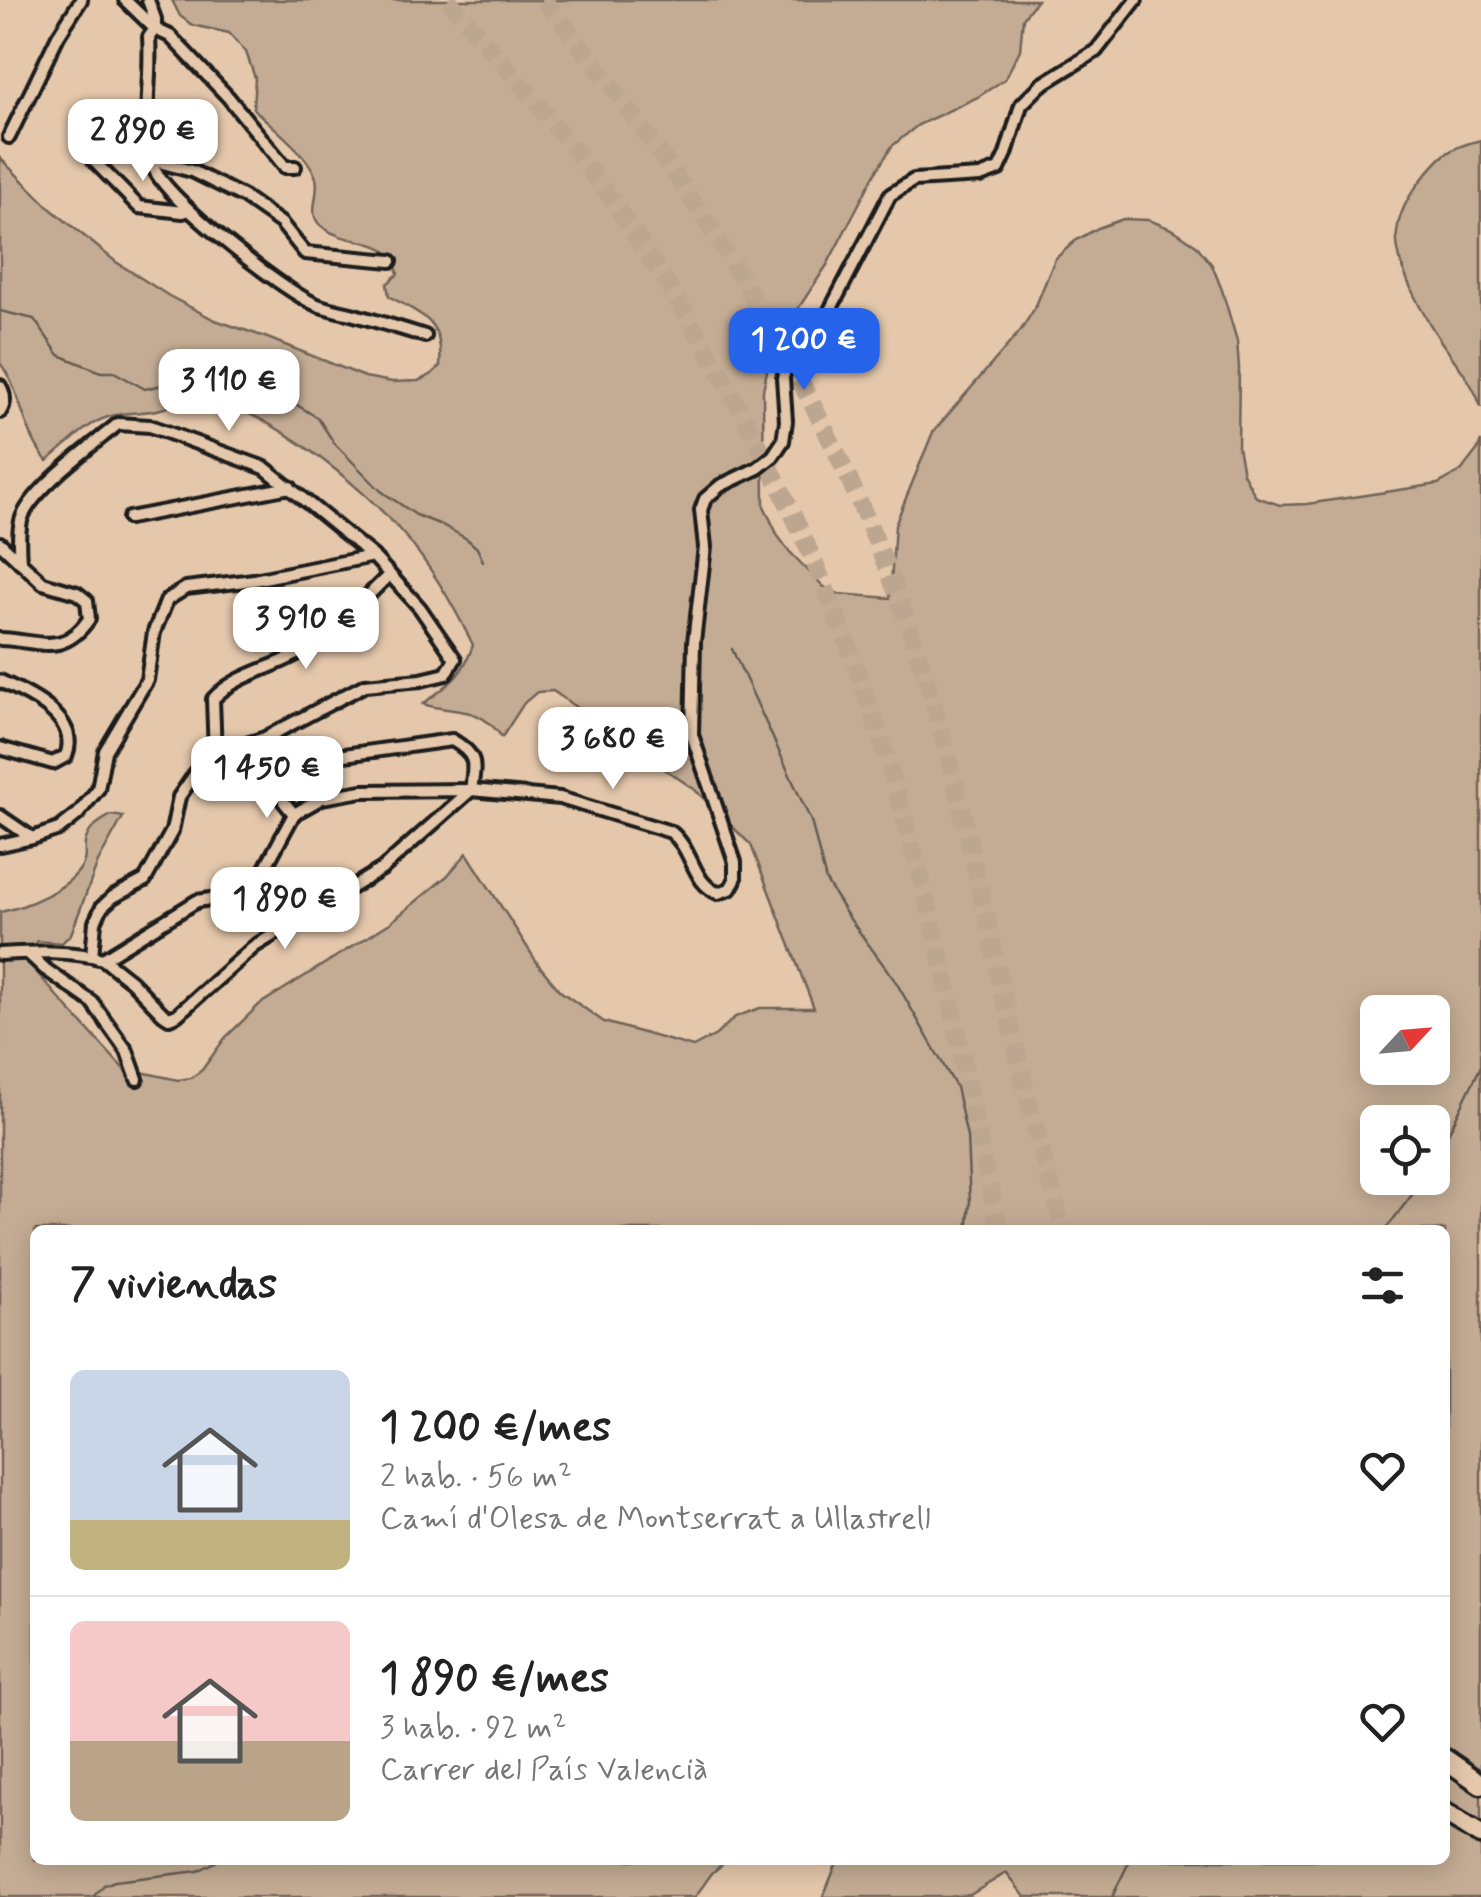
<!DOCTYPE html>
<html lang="es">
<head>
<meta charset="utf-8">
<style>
	:root { --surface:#fff; --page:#f2f2f2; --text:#222; --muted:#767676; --line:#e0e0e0; --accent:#2563eb }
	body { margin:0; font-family:Mynerve,sans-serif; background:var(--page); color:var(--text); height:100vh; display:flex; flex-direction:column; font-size:38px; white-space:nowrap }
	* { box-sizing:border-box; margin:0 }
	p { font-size:32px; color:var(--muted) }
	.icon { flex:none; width:55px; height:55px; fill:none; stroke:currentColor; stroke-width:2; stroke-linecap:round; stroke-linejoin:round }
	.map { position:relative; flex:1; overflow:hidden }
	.details { position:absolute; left:30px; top:1225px; width:1420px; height:640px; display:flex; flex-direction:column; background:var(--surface); border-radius:15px; box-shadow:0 5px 25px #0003 }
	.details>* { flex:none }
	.needle { width:65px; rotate:64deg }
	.fabs { position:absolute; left:1360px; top:995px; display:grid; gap:20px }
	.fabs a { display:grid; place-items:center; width:90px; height:90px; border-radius:15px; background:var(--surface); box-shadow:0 5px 25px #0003; font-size:50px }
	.price { position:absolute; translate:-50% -85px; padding:0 22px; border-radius:20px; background:#fff; color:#222; font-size:32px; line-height:65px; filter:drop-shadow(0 2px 5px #0008) }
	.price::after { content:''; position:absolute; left:50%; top:60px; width:30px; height:22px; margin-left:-15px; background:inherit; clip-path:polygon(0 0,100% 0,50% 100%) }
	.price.on { background:var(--accent); color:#fff }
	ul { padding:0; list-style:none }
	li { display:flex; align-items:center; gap:30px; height:250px; padding:0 40px }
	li+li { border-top:2px solid var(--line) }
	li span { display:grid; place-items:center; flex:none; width:280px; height:200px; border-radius:15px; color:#555 }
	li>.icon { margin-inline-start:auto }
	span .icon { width:120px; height:120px; fill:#fffc; stroke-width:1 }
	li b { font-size:42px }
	h2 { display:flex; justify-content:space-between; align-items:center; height:120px; padding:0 40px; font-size:42px }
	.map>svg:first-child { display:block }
	.green { fill:#c4ac94; stroke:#706458; stroke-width:2.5; fill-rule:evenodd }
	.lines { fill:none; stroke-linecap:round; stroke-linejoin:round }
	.stream { stroke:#665c51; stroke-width:2.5 }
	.motorway-tunnel { stroke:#bda68f; stroke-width:18; stroke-dasharray:18 9; stroke-linecap:butt }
	.minor-casing { stroke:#1c1c1c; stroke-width:18 }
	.motorway-casing { stroke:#1c1c1c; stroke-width:25 }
	.minor { stroke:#e5c8ac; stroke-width:10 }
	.motorway { stroke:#e5c8ac; stroke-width:18 }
</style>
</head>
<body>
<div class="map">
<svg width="1481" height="1897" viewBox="0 0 1481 1897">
	<rect width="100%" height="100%" fill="#e5c8ac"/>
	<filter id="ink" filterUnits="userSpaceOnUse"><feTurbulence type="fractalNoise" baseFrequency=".01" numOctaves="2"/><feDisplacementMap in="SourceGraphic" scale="20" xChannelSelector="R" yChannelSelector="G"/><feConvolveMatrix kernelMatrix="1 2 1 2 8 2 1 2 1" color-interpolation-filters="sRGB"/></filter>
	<g filter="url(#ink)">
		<!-- green -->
		<g class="green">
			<path d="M172,0H1037L1023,18L1020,50L1005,79L978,97L918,125L892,146L874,175L827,265L778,339L767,371L763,390L764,506L778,536L789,551L824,587L839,594L890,598L895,525L933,432L1021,330L1035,308L1055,259L1075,241L1098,228L1123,219L1149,220L1174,230L1196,245L1212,265L1222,290L1237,341L1239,367L1238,447L1243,473L1256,497L1280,505L1307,504L1438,484L1461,471L1478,449L1481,441V1897H1025L1006,1873L970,1895L948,1897H823L838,1860H1445V1230H35V1860H727L712,1873L695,1897H0V912C25,907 68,890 82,866C87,858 84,852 85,843C88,828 99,822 111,815L123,817L98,862L71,934L62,943L37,941L28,962L57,996L123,1068L178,1080L191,1078L202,1070L225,1038L260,1004L390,923L447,876L467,853L538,964L560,991L604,1022L693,1047L716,1035L735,1017L760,1008H814L751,845L694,789L666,770L644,744L611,732L553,691L537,692L524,703L502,737C477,703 457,715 423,704C449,683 461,680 473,645C454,606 432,567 404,535C363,486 262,403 197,399C184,398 173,406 161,409C144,414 125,411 108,417C86,423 65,448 47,461C23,433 22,392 0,363V158L51,209L116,262L169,296L215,320L265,337L365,377L392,382L418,381L431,375L440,366C444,319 422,316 389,296L387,284L398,274C391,233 351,248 324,228C304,215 321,197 316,178C309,154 271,126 253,108L255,78L246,52L229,33L192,25L180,16ZM1378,1012H1432V1068H1378ZM1378,1122H1432V1178H1378Z"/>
			<path d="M1481,140V407C1472,379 1451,358 1436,334C1420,309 1394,262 1397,232C1399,214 1408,197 1419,183C1440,156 1447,148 1481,140Z"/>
		</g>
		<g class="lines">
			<!-- stream -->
			<g class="stream">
				<path d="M0,311L34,319L59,355L101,372H114L145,389L170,383L196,391H227L254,384L268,387L318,418L334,443L381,491L416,515L444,526L467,539L477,548L483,561"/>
				<path d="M732,649L811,821L826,881L847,915L896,982L956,1087L967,1137L970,1204L967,1230"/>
				<path d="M1432,1167L1481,1066"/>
				<path d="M1385,1230L1425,1178"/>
				<path d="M93,1897L104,1885L115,1881L198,1871L219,1860"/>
				<path d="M1112,1897L1130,1860"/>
			</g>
			<!-- motorway-tunnel -->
			<g class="motorway-tunnel">
				<path d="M448,0C511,72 574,144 628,224C740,390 832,575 889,767C909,834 928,903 944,972C964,1058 977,1145 1001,1230"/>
				<path d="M543,0C561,20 578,43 595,65C627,107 658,149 688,194C794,354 882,524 935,709C984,881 1011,1059 1064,1230"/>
			</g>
			<!-- minor casing -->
			<g class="minor-casing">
				<g id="minor">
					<path d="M125,0L155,29L149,37C152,80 141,124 153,166C163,197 282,290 315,304C326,309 339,311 351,314C376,321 400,328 425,336"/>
					<path d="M148,0L155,19V29L170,36L228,97L285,167H295"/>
					<path d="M9,137L58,36L81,0"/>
					<path d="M95,150L94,161L139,207L183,212L189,210"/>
					<path d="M152,160L192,171L244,197L281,223L305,253L391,261"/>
					<path d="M0,386C5,395 6,403 0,412"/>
					<path d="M129,518L290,487"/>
					<path d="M0,543L43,583L77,593L87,601L89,619C62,658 39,640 0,639"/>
					<path d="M20,562C19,548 18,534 21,521C28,492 93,445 118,424L150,426L265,468L373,556L420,608L455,659L446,674L421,680L365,685L265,738L215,754L204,761L179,797L172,831L145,880L113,897L102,907L95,922L92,956"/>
					<path d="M0,681C29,694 81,718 66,756L53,763L0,748"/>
					<path d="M215,754L213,699C234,676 268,670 295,655C331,635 360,603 389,575"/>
					<path d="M294,814L284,802L283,783L302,766L330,757L452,740C478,755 475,763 471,790"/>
					<path d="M0,816L32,838"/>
					<path d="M0,845L32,838L59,829L78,814L98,789L105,751L147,680L154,632L167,600L186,588L254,580L373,556"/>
					<path d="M28,953L45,969L92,1002L127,1051L137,1079"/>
					<path d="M0,954C33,952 71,950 103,959L197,901L239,895L258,881L294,814L322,798L362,791L471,790L560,798L671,832C694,851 692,883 718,893L730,889L735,880V862L692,735L694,642L705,547L701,510L705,499L720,486L758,468L773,456L783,441L786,421L783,378L791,348L813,331L827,316L890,195L914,180L980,176L999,169L1006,154L1021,105L1041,85L1096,51L1136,0"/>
					<path d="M103,959L131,981L163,1014L169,1018L177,1015L255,946L382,869L470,791"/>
				</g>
			</g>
			<!-- motorway casing -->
			<g class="motorway-casing">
				<g id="motorway">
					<path d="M1445,1759L1481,1784"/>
					<path d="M1445,1813L1481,1835"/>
				</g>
			</g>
			<!-- minor -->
			<use href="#minor" class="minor"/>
			<!-- motorway -->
			<use href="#motorway" class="motorway"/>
		</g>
	</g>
</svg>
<div class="fabs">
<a><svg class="needle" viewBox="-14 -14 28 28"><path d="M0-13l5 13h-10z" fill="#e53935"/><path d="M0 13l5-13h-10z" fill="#767676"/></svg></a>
<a><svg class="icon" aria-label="locate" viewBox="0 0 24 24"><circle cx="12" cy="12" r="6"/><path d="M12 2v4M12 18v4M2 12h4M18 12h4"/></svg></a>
</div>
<b class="price" style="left:143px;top:184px">2 890 €</b>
<b class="price on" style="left:804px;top:393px">1 200 €</b>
<b class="price" style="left:229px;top:434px">3 110 €</b>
<b class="price" style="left:306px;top:672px">3 910 €</b>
<b class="price" style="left:613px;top:792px">3 680 €</b>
<b class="price" style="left:267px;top:821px">1 450 €</b>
<b class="price" style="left:285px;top:952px">1 890 €</b>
<section class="details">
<h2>7 viviendas<svg class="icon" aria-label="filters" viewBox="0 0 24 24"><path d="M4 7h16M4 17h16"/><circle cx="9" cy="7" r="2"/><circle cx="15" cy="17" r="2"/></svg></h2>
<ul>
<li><span style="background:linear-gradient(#c9d6e8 75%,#c2b280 0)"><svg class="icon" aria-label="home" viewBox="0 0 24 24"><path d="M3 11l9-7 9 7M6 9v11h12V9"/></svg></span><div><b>1 200 €/mes</b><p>2 hab. · 56 m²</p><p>Camí d'Olesa de Montserrat a Ullastrell</p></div><svg class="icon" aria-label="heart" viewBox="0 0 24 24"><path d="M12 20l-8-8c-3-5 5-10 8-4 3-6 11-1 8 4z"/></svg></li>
<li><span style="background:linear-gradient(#f6c9c9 60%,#b9a48a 0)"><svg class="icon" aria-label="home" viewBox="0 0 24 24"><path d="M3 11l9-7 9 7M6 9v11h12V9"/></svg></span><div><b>1 890 €/mes</b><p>3 hab. · 92 m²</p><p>Carrer del País Valencià</p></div><svg class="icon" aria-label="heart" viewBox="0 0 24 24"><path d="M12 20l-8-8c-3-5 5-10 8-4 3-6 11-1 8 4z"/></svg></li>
</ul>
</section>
</div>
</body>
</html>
